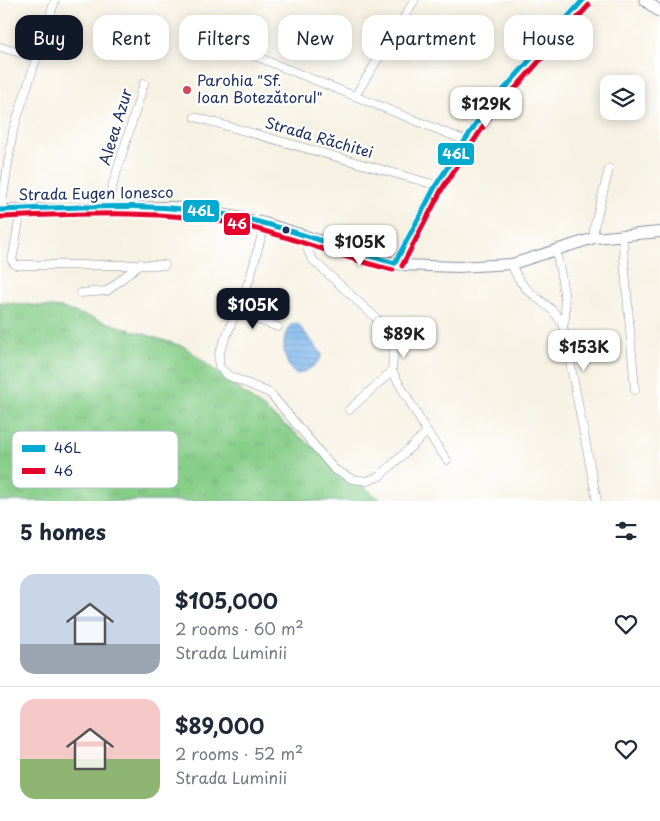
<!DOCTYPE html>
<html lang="en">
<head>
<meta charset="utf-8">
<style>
	:root { --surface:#fff; --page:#f2f2f3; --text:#1f2937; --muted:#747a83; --line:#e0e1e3; --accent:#111827 }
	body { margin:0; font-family:"Playpen Sans",sans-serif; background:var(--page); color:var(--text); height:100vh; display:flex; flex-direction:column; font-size:19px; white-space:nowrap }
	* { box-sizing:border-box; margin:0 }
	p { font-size:16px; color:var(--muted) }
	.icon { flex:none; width:28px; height:28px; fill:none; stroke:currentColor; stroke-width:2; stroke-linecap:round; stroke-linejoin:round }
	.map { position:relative; height:501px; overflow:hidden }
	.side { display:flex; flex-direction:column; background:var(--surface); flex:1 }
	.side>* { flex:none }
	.banner { position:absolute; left:15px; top:15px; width:630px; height:45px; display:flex; gap:10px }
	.tools { position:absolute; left:600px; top:75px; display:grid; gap:10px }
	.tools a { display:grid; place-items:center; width:45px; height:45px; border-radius:10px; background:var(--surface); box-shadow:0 2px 12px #0003; font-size:25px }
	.price { position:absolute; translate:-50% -42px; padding:0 11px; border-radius:10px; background:#fff; color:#222; font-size:16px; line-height:32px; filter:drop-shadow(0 1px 2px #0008) }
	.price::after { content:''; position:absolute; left:50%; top:30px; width:15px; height:11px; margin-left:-8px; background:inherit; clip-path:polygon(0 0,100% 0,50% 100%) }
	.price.on { background:var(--accent); color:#fff }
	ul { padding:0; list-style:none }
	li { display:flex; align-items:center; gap:15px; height:125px; padding:0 20px }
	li+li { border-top:1px solid var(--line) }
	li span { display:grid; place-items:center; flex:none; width:140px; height:100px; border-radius:15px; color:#555 }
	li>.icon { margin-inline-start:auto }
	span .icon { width:60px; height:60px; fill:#fffc; stroke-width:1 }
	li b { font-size:21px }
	h2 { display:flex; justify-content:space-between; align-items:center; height:60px; padding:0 20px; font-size:21px }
	.chip { padding:0 18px; border-radius:15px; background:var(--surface); box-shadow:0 2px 12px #0003; font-size:18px; line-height:45px }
	.chip.on { background:var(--accent); color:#fff }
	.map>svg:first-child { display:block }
	.grass { fill:url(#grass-tufts); stroke:#517e74 }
	.water { fill:url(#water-rules); stroke:#4b72a5 }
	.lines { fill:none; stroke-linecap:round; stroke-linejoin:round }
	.minor-casing { stroke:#8890a0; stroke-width:9 }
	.tertiary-casing { stroke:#8890a0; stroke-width:12 }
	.secondary-casing { stroke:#8890a0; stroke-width:13 }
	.minor { stroke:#fff; stroke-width:8 }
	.tertiary { stroke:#fff; stroke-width:10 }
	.secondary { stroke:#fff; stroke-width:11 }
	.bus-1-casing { stroke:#fff; stroke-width:9 }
	.bus-2-casing { stroke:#fff; stroke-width:9 }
	.bus-1 { stroke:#00a9ce; stroke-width:5 }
	.bus-2 { stroke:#e4002b; stroke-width:5 }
	.poi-dot { fill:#d1495b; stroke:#fff; stroke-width:2 }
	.bus-dot { fill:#1b2f5e; stroke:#fff; stroke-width:2 }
	.labels { text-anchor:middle; stroke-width:4.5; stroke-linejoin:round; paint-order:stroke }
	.poi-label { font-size:15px; fill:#1b2f5e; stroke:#fff; text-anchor:start }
	.street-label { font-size:15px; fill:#1b2f5e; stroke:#fff }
	.key { fill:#fff; stroke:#bbc1cf; stroke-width:1 }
	.key-label { font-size:14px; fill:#1b2f5e }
	.line-badge { stroke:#fff; stroke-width:2 }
	.badge-label { font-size:14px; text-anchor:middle; font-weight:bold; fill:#fff }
</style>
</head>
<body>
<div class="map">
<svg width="660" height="501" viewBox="0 0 660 501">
	<defs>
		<pattern id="grass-tufts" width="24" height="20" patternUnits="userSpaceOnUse" patternTransform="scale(1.25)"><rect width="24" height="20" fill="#87ce89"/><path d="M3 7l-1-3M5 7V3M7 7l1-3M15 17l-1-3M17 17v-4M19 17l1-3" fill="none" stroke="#74b179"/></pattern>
		<pattern id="water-rules" width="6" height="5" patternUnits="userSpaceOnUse" patternTransform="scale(1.25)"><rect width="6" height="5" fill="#7bb5ec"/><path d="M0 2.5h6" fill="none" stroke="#6494c2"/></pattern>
	</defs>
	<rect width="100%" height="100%" fill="#fff"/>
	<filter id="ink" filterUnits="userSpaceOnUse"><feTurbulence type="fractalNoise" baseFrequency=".02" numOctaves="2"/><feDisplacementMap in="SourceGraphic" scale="10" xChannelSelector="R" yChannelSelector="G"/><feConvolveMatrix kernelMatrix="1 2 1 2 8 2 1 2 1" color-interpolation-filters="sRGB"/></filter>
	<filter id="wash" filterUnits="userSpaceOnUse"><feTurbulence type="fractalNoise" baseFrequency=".0096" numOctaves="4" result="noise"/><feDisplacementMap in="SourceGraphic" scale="20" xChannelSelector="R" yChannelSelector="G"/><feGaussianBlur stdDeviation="1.12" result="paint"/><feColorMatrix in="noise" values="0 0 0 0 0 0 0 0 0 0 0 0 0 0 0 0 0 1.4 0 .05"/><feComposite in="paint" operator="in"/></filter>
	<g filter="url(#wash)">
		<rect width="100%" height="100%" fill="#f6f1e2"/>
		<!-- grass -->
		<path class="grass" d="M0,302L61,308L185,347L382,501H0Z"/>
		<!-- water -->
		<path class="water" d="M294,323L298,324L322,354C320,363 306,373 296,374C283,367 278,332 294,323Z"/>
	</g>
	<g filter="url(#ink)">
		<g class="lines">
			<!-- minor casing -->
			<g class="minor-casing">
				<g id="minor">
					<path d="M220,42L464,140"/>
					<path d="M0,47L37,58"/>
					<path d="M355,96L414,1"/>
					<path d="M195,117L436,185"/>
					<path d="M106,207L144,83"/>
					<path d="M21,209L12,261L16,265H165"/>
					<path d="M1,210L13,131L55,0"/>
					<path d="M265,223L250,278L219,354V367L229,376L270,393L334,469L352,479L367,481L380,476L427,432L392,371L394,344L390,331L313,260L308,251L311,238"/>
					<path d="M622,234L635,390"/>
					<path d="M594,238V228L609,169"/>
					<path d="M556,249C559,269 570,309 563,326"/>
					<path d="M395,263L436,185L483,113L583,0"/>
					<path d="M512,264C522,299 552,299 563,326L597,501"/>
					<path d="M81,293L107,291L140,264"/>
					<path d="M236,312L278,327"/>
					<path d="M349,410L392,371"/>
					<path d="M427,432L447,460"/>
				</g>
			</g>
			<!-- tertiary casing -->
			<g class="tertiary-casing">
				<path id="tertiary" d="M0,210L170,207L208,211L265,223L378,259L402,265L457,267L512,264L594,238L660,232"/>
			</g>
			<!-- secondary casing -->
			<g class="secondary-casing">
				<path id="secondary" d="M645,0L660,12"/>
			</g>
			<!-- minor -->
			<use href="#minor" class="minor"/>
			<!-- tertiary -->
			<use href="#tertiary" class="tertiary"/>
			<!-- secondary -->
			<use href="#secondary" class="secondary"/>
			<!-- bus-1 casing -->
			<g class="bus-1-casing">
				<g id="bus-1">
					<path d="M0,210C80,207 160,201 238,217C292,228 342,250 395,263"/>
					<path d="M395,263L436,185L483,113L583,0"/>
				</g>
			</g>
			<!-- bus-2 casing -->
			<g class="bus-2-casing">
				<g id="bus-2">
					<path d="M0,217C79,214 158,209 236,224C290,235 340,258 393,270"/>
					<path d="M402,266L442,189L489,118L589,5"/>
				</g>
			</g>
			<!-- bus-1 -->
			<use href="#bus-1" class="bus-1"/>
			<!-- bus-2 -->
			<use href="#bus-2" class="bus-2"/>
		</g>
	</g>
	<!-- markers -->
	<circle class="poi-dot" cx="187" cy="90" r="5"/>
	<circle class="bus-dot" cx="286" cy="230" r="4.5"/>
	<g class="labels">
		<!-- poi labels -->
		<g class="poi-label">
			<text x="197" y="86">Parohia "Sf.<tspan x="197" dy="17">Ioan Botezătorul"</tspan></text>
		</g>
		<!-- street labels -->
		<g class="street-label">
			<text transform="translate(116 127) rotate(-73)" y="5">Aleea Azur</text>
			<text transform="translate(319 138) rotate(16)" y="5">Strada Răchitei</text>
			<text transform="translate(96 194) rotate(-1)" y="5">Strada Eugen Ionesco</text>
		</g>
	</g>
	<!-- legend -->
	<rect x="12" y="431" width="166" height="57" rx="8" class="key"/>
	<rect x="22" y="445" width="23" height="7" fill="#00a9ce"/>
	<rect x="22" y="468" width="23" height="6" fill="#e4002b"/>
	<g class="key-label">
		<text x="54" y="453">46L</text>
		<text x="54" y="476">46</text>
	</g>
	<g class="line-badge">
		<rect x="437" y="142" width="38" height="24" rx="5" fill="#00a9ce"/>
		<rect x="182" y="199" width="38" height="24" rx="5" fill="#00a9ce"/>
		<rect x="223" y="212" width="28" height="24" rx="5" fill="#e4002b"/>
	</g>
	<g class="badge-label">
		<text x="456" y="159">46L</text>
		<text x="201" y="216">46L</text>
		<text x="237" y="229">46</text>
	</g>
</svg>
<div class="tools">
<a><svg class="icon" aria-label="layers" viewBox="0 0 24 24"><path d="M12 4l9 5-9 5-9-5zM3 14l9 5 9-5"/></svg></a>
</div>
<b class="price" style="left:486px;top:129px">$129K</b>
<b class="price" style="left:360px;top:267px">$105K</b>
<b class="price on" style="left:253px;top:330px">$105K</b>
<b class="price" style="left:404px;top:359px">$89K</b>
<b class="price" style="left:584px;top:372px">$153K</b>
<div class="banner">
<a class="chip on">Buy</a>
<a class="chip">Rent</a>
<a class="chip">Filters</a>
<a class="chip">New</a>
<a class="chip">Apartment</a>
<a class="chip">House</a>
</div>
</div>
<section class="side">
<h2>5 homes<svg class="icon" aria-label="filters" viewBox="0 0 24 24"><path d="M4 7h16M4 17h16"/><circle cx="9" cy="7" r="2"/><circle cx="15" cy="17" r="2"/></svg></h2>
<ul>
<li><span style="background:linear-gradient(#c9d6e8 70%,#9aa5b1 0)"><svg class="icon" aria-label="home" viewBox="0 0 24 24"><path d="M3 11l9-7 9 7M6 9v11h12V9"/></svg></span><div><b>$105,000</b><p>2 rooms · 60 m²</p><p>Strada Luminii</p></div><svg class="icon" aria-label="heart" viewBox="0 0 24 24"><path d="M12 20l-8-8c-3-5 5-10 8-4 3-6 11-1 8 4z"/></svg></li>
<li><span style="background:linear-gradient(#f6c9c9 60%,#8fb573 0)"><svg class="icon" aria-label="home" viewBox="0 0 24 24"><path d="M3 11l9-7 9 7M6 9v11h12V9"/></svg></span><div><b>$89,000</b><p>2 rooms · 52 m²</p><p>Strada Luminii</p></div><svg class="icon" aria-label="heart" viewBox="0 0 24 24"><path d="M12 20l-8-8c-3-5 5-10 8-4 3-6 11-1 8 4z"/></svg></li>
</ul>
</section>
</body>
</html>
